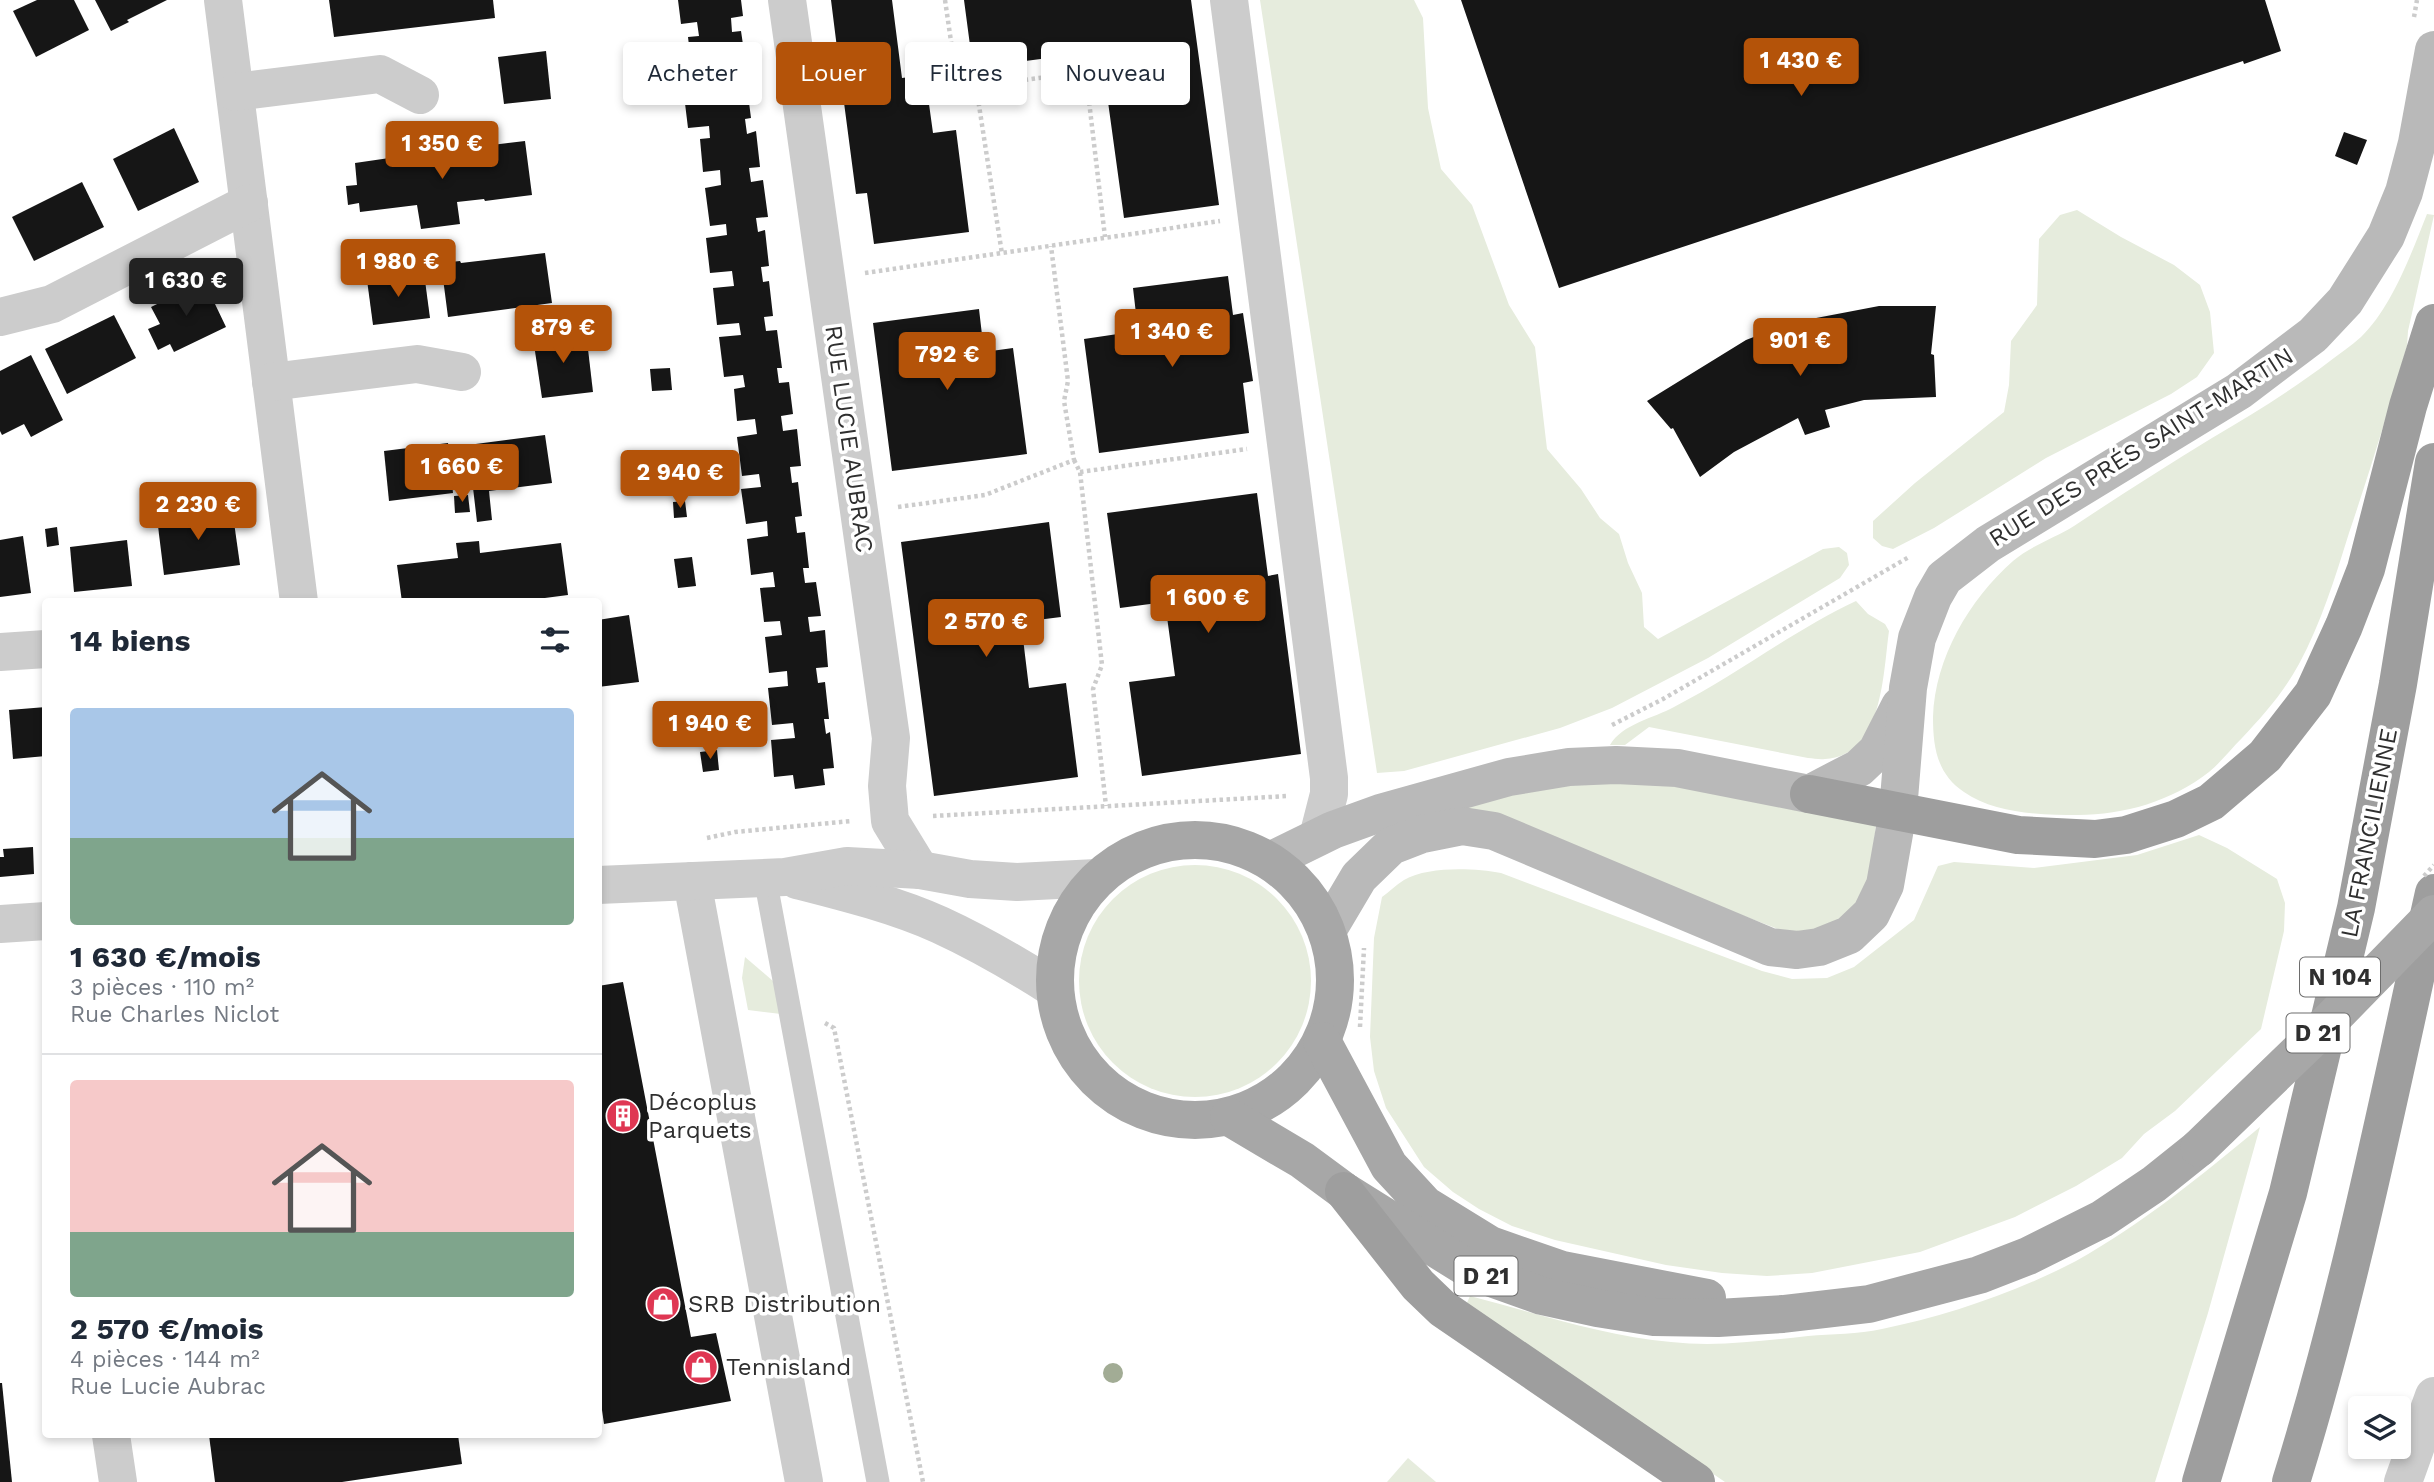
<!DOCTYPE html>
<html lang="fr">
<head>
<meta charset="utf-8">
<style>
	:root { --surface:#fff; --page:#f2f2f3; --text:#1f2937; --muted:#747a83; --line:#e0e1e3; --accent:#b45309 }
	body { margin:0; font-family:"Work Sans",sans-serif; background:var(--page); color:var(--text); height:100vh; display:flex; flex-direction:column; font-size:26px; white-space:nowrap }
	* { box-sizing:border-box; margin:0 }
	p { font-size:23px; color:var(--muted) }
	.icon { flex:none; width:38px; height:38px; fill:none; stroke:currentColor; stroke-width:2; stroke-linecap:round; stroke-linejoin:round }
	.map { position:relative; flex:1; overflow:hidden }
	.drawer { position:absolute; left:42px; top:598px; width:560px; height:840px; display:flex; flex-direction:column; background:var(--surface); border-radius:7px; box-shadow:0 4px 10px #0003 }
	.drawer>* { flex:none }
	.banner { position:absolute; left:623px; top:42px; width:665px; height:63px; display:flex; gap:14px }
	.fabs { position:absolute; left:2348px; top:1396px; display:grid; gap:14px }
	.fabs a { display:grid; place-items:center; width:63px; height:63px; border-radius:7px; background:var(--surface); box-shadow:0 4px 10px #0003; font-size:35px }
	.price { position:absolute; translate:-50% -60px; padding:0 16px; border-radius:7px; background:var(--accent); color:#fff; font-size:23px; line-height:46px; filter:drop-shadow(0 2px 4px #0008) }
	.price::after { content:''; position:absolute; left:50%; top:42px; width:21px; height:16px; margin-left:-10px; background:inherit; clip-path:polygon(0 0,100% 0,50% 100%) }
	.price.selected { background:#222; color:#fff }
	ul { padding:0; list-style:none }
	li { display:grid; align-content:center; gap:14px; height:371px; padding:0 28px }
	li+li { border-top:2px solid var(--line) }
	li span { display:grid; place-items:center; height:217px; border-radius:7px; color:#555 }
	li>.icon { margin-inline-start:auto }
	span .icon { width:126px; height:126px; fill:#fffc; stroke-width:1 }
	li b { font-size:30px }
	h2 { display:flex; justify-content:space-between; align-items:center; height:84px; padding:0 28px; font-size:30px }
	.pill { padding:0 24px; border-radius:7px; background:var(--surface); box-shadow:0 4px 10px #0003; font-size:24px; line-height:63px }
	.pill.selected { background:var(--accent); color:#fff }
	.map>svg:first-child { display:block }
	.green { fill:#e6ecdd }
	.building { fill:#161616 }
	.lines { fill:none; stroke-linecap:round; stroke-linejoin:round }
	.path { stroke:#ccc; stroke-width:4.5; stroke-dasharray:3.5 3.5; stroke-linecap:butt }
	.service { stroke:#ccc; stroke-width:23 }
	.minor { stroke:#ccc; stroke-width:38 }
	.tertiary { stroke:#ccc; stroke-width:38 }
	.secondary { stroke:#b9b9b9; stroke-width:38 }
	.primary { stroke:#a7a7a7; stroke-width:38 }
	.trunk { stroke:#9e9e9e; stroke-width:38 }
	.path-bridge { stroke:#ccc; stroke-width:4.5; stroke-dasharray:3.5 3.5; stroke-linecap:butt }
	.primary-bridge { stroke:#a7a7a7; stroke-width:38 }
	.tree { fill:#a2ac95 }
	.labels { text-anchor:middle; stroke-width:7; stroke-linejoin:round; paint-order:stroke }
	.shield { fill:#fff; stroke:#6d6d6d; stroke-width:2 }
	.shield-label { font-size:23px; font-weight:bold; fill:#2f2f2f }
	.street-label { font-size:24px; fill:#2f2f2f; stroke:#fff }
	.poi-label { font-size:24px; fill:#2f2f2f; stroke:#fff; text-anchor:start }
</style>
</head>
<body>
<div class="map">
<svg width="2434" height="1482" viewBox="0 0 2434 1482">
	<rect width="100%" height="100%" fill="#fff"/>
	<!-- green -->
	<g class="green">
		<path d="M1260,0H1414L1423,18L1428,108L1441,169L1472,205L1509,305L1535,347L1547,449L1581,489L1600,518L1619,534L1628,563L1642,593L1644,627L1658,639L1823,549L1839,547L1847,553L1849,565L1840,578L1708,658L1612,708L1560,728L1404,771L1377,773Z"/>
		<path d="M2077,210L2121,237L2174,265L2200,285L2210,312L2214,353L2197,377L2171,394L2046,458L1934,528L1893,549L1882,546L1873,538V521L1915,483L2004,412L2009,385L2011,341L2037,305L2039,239L2060,215Z"/>
		<path d="M2427,214L2434,215L2408,331L2407,346C2389,409 2370,471 2349,533C2335,578 2321,623 2299,664C2284,692 2263,716 2242,738C2231,749 2221,762 2209,772C2172,801 2124,815 2078,815C2042,815 1995,814 1964,792C1937,774 1933,747 1933,717C1935,658 1969,600 2013,561C2030,546 2055,538 2074,526C2119,496 2165,467 2212,438C2253,414 2292,390 2330,361C2340,353 2351,346 2361,337C2392,307 2411,254 2427,214Z"/>
		<path d="M1856,601L1868,614L1885,624L1889,631C1883,673 1883,756 1825,759C1819,760 1814,758 1808,758L1649,727L1625,745H1610C1622,724 1654,718 1674,707C1735,676 1794,630 1856,601Z"/>
		<path d="M1647,781L1876,825L1868,889L1848,916L1813,933L1783,931L1482,816L1461,804L1555,783Z"/>
		<path d="M2199,835L2227,848L2277,879L2285,903L2284,931L2261,1029L2175,1111L2144,1134L2122,1158L2076,1186L2015,1217L1920,1252L1812,1273L1767,1276L1722,1273L1666,1265L1555,1240L1512,1226L1479,1209L1453,1192L1424,1167L1386,1108L1374,1071L1370,1037L1374,938L1382,897C1389,892 1396,885 1404,880C1428,866 1474,868 1501,873L1762,971L1792,979L1827,978L1854,967L1914,920L1938,866L1954,862L2034,868L2137,855Z"/>
		<circle cx="1195" cy="981" r="116"/>
		<path d="M745,957L773,981L781,1014L748,1010L742,978Z"/>
		<path d="M2260,1127L2208,1313L2155,1482H1725L1466,1305L1470,1296C1536,1313 1603,1336 1671,1342C1716,1347 1763,1341 1808,1336C1832,1334 1858,1334 1882,1329C1947,1316 2017,1292 2076,1261C2142,1224 2202,1175 2260,1127Z"/>
		<path d="M1408,1458L1436,1482H1387Z"/>
	</g>
	<!-- building -->
	<g class="building">
		<path d="M37,0H74L89,30L36,57L13,11Z"/>
		<path d="M95,0H167L127,20L129,22L111,31Z"/>
		<path d="M329,0H493L495,18L334,37Z"/>
		<path d="M678,0H741L743,16L731,18L732,32L741,31L746,65L734,66L736,80L746,79L751,118L745,119L747,134L756,131L760,167L749,168L751,182L763,180L768,217L756,218L758,232L765,230L769,266L761,267L763,282L769,281L773,316L764,317L766,331L777,330L782,368H777L779,383L789,382L793,414L781,416L783,431L797,429L801,466L790,467L792,483L798,482L802,516L795,517L797,533L805,532L809,568H803L805,583L816,582L821,616L808,617L810,632L825,630L828,667L816,668L818,683L825,682L829,719H824L826,734L830,732L834,768L823,769L825,785L795,789L793,775L774,777L771,740L795,738L793,723L772,725L768,688L788,686L787,671L769,673L765,637L782,635L780,621L764,622L760,588L775,587L773,572L751,575L747,539L768,536L767,521L746,524L741,489L761,487L759,474L742,476L737,437L757,434L755,419L737,421L734,389L745,387L743,375L724,377L719,337L741,335L739,323L717,325L713,288L734,286L732,271L710,273L706,238L727,235L726,224L710,226L705,188L721,185L720,170L703,172L700,139L710,138L709,126L688,128L683,87L709,84L707,69L692,71L688,37L699,36L697,22L681,24Z"/>
		<path d="M831,0H892L902,78L925,75L933,133L956,130L969,232L874,244L867,193L856,194L843,95L888,89L887,82L842,88Z"/>
		<path d="M964,0H1191L1219,205L1124,218L1101,51L973,68Z"/>
		<path d="M1461,0H2265L2281,51L2244,64L2243,61L1559,288Z"/>
		<path d="M546,51L551,99L504,104L498,57Z"/>
		<path d="M174,128L199,182L138,211L113,159Z"/>
		<path d="M2344,132L2367,140L2357,165L2335,156Z"/>
		<path d="M525,141L532,195L485,201L484,199L457,202L460,224L421,229L417,205L360,212L359,203L348,205L346,186L357,185L355,163L410,155V159L429,157L428,153Z"/>
		<path d="M82,182L104,227L34,261L12,217Z"/>
		<path d="M545,253L552,303L448,317L441,263L460,261L461,263Z"/>
		<path d="M424,273L430,318L373,325L367,280Z"/>
		<path d="M1228,276L1233,315L1243,313L1253,381L1243,383L1249,433L1099,453L1084,339L1138,331L1133,288Z"/>
		<path d="M204,281L226,327L174,352L170,344L158,350L148,329L160,324L151,307Z"/>
		<path d="M1879,306H1936L1931,354L1934,355L1936,397L1864,400L1825,410L1830,427L1805,435L1798,418L1734,452L1700,477L1673,428L1671,429L1647,401L1746,340L1790,323Z"/>
		<path d="M979,309L984,352L1013,348L1027,454L892,471L873,323Z"/>
		<path d="M114,315L136,358L67,394L45,349Z"/>
		<path d="M586,332L593,392L542,398L533,338Z"/>
		<path d="M31,355L63,420L31,437L24,424L2,435L0,431V371Z"/>
		<path d="M670,368L672,390L652,391L650,369Z"/>
		<path d="M545,435L552,483L489,491L492,520L477,522L468,445Z"/>
		<path d="M448,443L453,493L389,501L384,451Z"/>
		<path d="M1257,493L1268,576L1278,574L1301,754L1142,776L1129,682L1175,676L1165,602L1120,608L1107,513Z"/>
		<path d="M468,495L470,512L455,513L454,496Z"/>
		<path d="M685,501L687,517L674,518L673,502Z"/>
		<path d="M232,508L240,565L164,575L157,518Z"/>
		<path d="M1049,522L1061,617L1021,622L1029,688L1066,683L1078,777L934,796L901,542Z"/>
		<path d="M57,527L59,545L47,547L45,529Z"/>
		<path d="M23,536L31,593L0,597V540Z"/>
		<path d="M127,540L132,586L74,592L70,547Z"/>
		<path d="M479,541L480,553L561,543L568,595L514,602H486L485,599L468,602H402L397,565L458,558L456,543Z"/>
		<path d="M692,557L696,586L678,588L674,559Z"/>
		<path d="M629,615L639,682L598,687V620Z"/>
		<path d="M46,707V756L13,759L9,710Z"/>
		<path d="M717,750L719,770L703,772L700,752Z"/>
		<path d="M33,847L34,874L0,877V857H4L3,849Z"/>
		<path d="M623,982L691,1337L716,1333L731,1401L604,1424L602,1410H598V986Z"/>
		<path d="M0,1383H2L12,1482H0Z"/>
		<path d="M209,1435H458L462,1464L342,1482H215Z"/>
	</g>
	<g class="lines">
		<!-- path -->
		<g class="path">
			<path d="M945,0L954,62L976,86L1002,254"/>
			<path d="M2414,17L2417,0"/>
			<path d="M976,86L1071,74L1087,84L1105,237"/>
			<path d="M865,273L1220,221"/>
			<path d="M1074,460L1080,472L1102,665L1093,689L1106,806"/>
			<path d="M1080,472L1247,449"/>
			<path d="M898,507L985,495L1074,460L1064,401L1068,381L1051,246"/>
			<path d="M1612,725L1663,699L1909,557"/>
			<path d="M933,816L1288,796"/>
			<path d="M707,838L735,832L851,821"/>
			<path d="M825,1023L834,1028L923,1482"/>
			<path d="M1360,1027L1364,948"/>
		</g>
		<!-- service -->
		<path class="service" d="M765,878L878,1482"/>
		<!-- minor -->
		<g class="minor">
			<path d="M223,0L299,602"/>
			<path d="M787,0L891,738L887,786L890,821L920,870"/>
			<path d="M1229,0L1329,778V794L1318,837"/>
			<path d="M235,92L380,74L420,95"/>
			<path d="M0,317L52,304L249,203"/>
			<path d="M271,382L417,364L462,372"/>
			<path d="M0,652L46,649"/>
			<path d="M111,1435L118,1482"/>
			<path d="M2403,1482L2434,1396"/>
		</g>
		<!-- tertiary -->
		<g class="tertiary">
			<path d="M797,880C844,892 896,905 940,925C979,943 1017,965 1053,988"/>
			<path d="M692,881L804,1482"/>
			<path d="M598,885L785,877L847,866L920,870L970,879L1017,882L1097,878"/>
			<path d="M0,924L46,921"/>
		</g>
		<!-- secondary -->
		<g class="secondary">
			<path d="M1270,861L1333,830L1380,813L1509,777L1569,767L1616,765L1677,768L1809,794L1859,768L1877,751L1900,706"/>
			<path d="M1327,931L1359,877L1391,846L1422,834L1462,826L1494,831L1770,947L1797,950L1819,947L1849,935L1871,914L1885,885L1898,811L1908,688L1917,638L1933,597L1944,578L1988,544L2239,391L2313,335L2345,301L2386,236L2404,192L2417,143L2434,50"/>
		</g>
		<!-- primary -->
		<g class="primary">
			<circle cx="1195" cy="980" r="140"/>
			<path d="M1322,1041L1389,1166L1425,1205L1490,1245L1562,1270L1707,1298"/>
			<path d="M1229,1117L1302,1160L1344,1191L1472,1271L1542,1296L1597,1308L1654,1317L1718,1318L1783,1314L1869,1304L1979,1275L2028,1256L2102,1219L2154,1184L2199,1148"/>
		</g>
		<!-- trunk -->
		<g class="trunk">
			<path d="M1809,794L2018,835L2095,839L2126,835L2176,819L2211,802L2265,756L2313,694L2344,626L2366,569L2408,406L2434,323"/>
			<path d="M1344,1191L1418,1285L1443,1309L1696,1482"/>
			<path d="M2201,1482L2288,1193L2356,908L2398,684L2434,462"/>
			<path d="M2291,1482C2351,1289 2390,1090 2434,893"/>
		</g>
		<!-- path-bridge -->
		<path class="path-bridge" d="M2424,876L2434,865"/>
		<!-- primary-bridge -->
		<path class="primary-bridge" d="M2199,1148L2317,1034L2434,914"/>
	</g>
	<!-- trees -->
	<circle class="tree" cx="1113" cy="1373" r="10"/>
	<!-- icons -->
	<defs>
		<g id="building-disc" transform="scale(1.75)"><circle r="9.5" fill="#df3753" stroke="#fff"/><path d="M-4-6H4V6H1V3H-1V6H-4ZM-2.5-4.3h1.7v1.8h-1.7ZM.8-4.3h1.7v1.8H.8ZM-2.5-1h1.7V.8h-1.7ZM.8-1h1.7V.8H.8Z" fill="#fff"/></g>
		<g id="shop-disc" transform="scale(1.75)"><circle r="9.5" fill="#df3753" stroke="#fff"/><path d="M-5-2.5h2.3a2.7 3.5 0 0 1 5.4 0H5L5.5 6h-11ZM-1.5-2.5h3a1.5 2.3 0 0 0-3 0Z" fill="#fff"/></g>
	</defs>
	<g fill-rule="evenodd">
		<use href="#building-disc" x="623" y="1116"/>
		<use href="#shop-disc" x="663" y="1304"/>
		<use href="#shop-disc" x="701" y="1367"/>
	</g>
	<g class="labels">
		<!-- shield labels -->
		<g class="shield">
			<rect x="2300" y="957.5" width="80" height="39" rx="5"/>
			<rect x="2286.5" y="1013.5" width="63" height="39" rx="5"/>
			<rect x="1454.5" y="1256.5" width="63" height="39" rx="5"/>
		</g>
		<g class="shield-label">
			<text x="2340" y="985">N 104</text>
			<text x="2318" y="1041">D 21</text>
			<text x="1486" y="1284">D 21</text>
		</g>
		<!-- street labels -->
		<g class="street-label">
			<text transform="translate(849 439) rotate(82)" y="8">RUE LUCIE AUBRAC</text>
			<text transform="translate(2141 447) rotate(-32)" y="8">RUE DES PRÉS SAINT-MARTIN</text>
			<text transform="translate(2369 833) rotate(-79)" y="8">LA FRANCILIENNE</text>
		</g>
		<!-- poi labels -->
		<g class="poi-label">
			<text x="648" y="1110">Décoplus<tspan x="648" dy="28">Parquets</tspan></text>
			<text x="688" y="1312">SRB Distribution</text>
			<text x="726" y="1375">Tennisland</text>
		</g>
	</g>
</svg>
<div class="fabs">
<a><svg class="icon" aria-label="layers" viewBox="0 0 24 24"><path d="M12 4l9 5-9 5-9-5zM3 14l9 5 9-5"/></svg></a>
</div>
<b class="price" style="left:1801px;top:98px">1 430 €</b>
<b class="price" style="left:442px;top:181px">1 350 €</b>
<b class="price" style="left:398px;top:299px">1 980 €</b>
<b class="price selected" style="left:186px;top:318px">1 630 €</b>
<b class="price" style="left:563px;top:365px">879 €</b>
<b class="price" style="left:1172px;top:369px">1 340 €</b>
<b class="price" style="left:1800px;top:378px">901 €</b>
<b class="price" style="left:947px;top:392px">792 €</b>
<b class="price" style="left:462px;top:504px">1 660 €</b>
<b class="price" style="left:680px;top:510px">2 940 €</b>
<b class="price" style="left:198px;top:542px">2 230 €</b>
<b class="price" style="left:1208px;top:635px">1 600 €</b>
<b class="price" style="left:986px;top:659px">2 570 €</b>
<b class="price" style="left:710px;top:761px">1 940 €</b>
<div class="banner">
<a class="pill">Acheter</a>
<a class="pill selected">Louer</a>
<a class="pill">Filtres</a>
<a class="pill">Nouveau</a>
</div>
<section class="drawer">
<h2>14 biens<svg class="icon" aria-label="filters" viewBox="0 0 24 24"><path d="M4 7h16M4 17h16"/><circle cx="9" cy="7" r="2"/><circle cx="15" cy="17" r="2"/></svg></h2>
<ul>
<li><span style="background:linear-gradient(#a9c7e8 60%,#7fa58c 0)"><svg class="icon" aria-label="home" viewBox="0 0 24 24"><path d="M3 11l9-7 9 7M6 9v11h12V9"/></svg></span><div><b>1 630 €/mois</b><p>3 pièces · 110 m²</p><p>Rue Charles Niclot</p></div></li>
<li><span style="background:linear-gradient(#f6c9c9 70%,#7fa58c 0)"><svg class="icon" aria-label="home" viewBox="0 0 24 24"><path d="M3 11l9-7 9 7M6 9v11h12V9"/></svg></span><div><b>2 570 €/mois</b><p>4 pièces · 144 m²</p><p>Rue Lucie Aubrac</p></div></li>
</ul>
</section>
</div>
</body>
</html>
